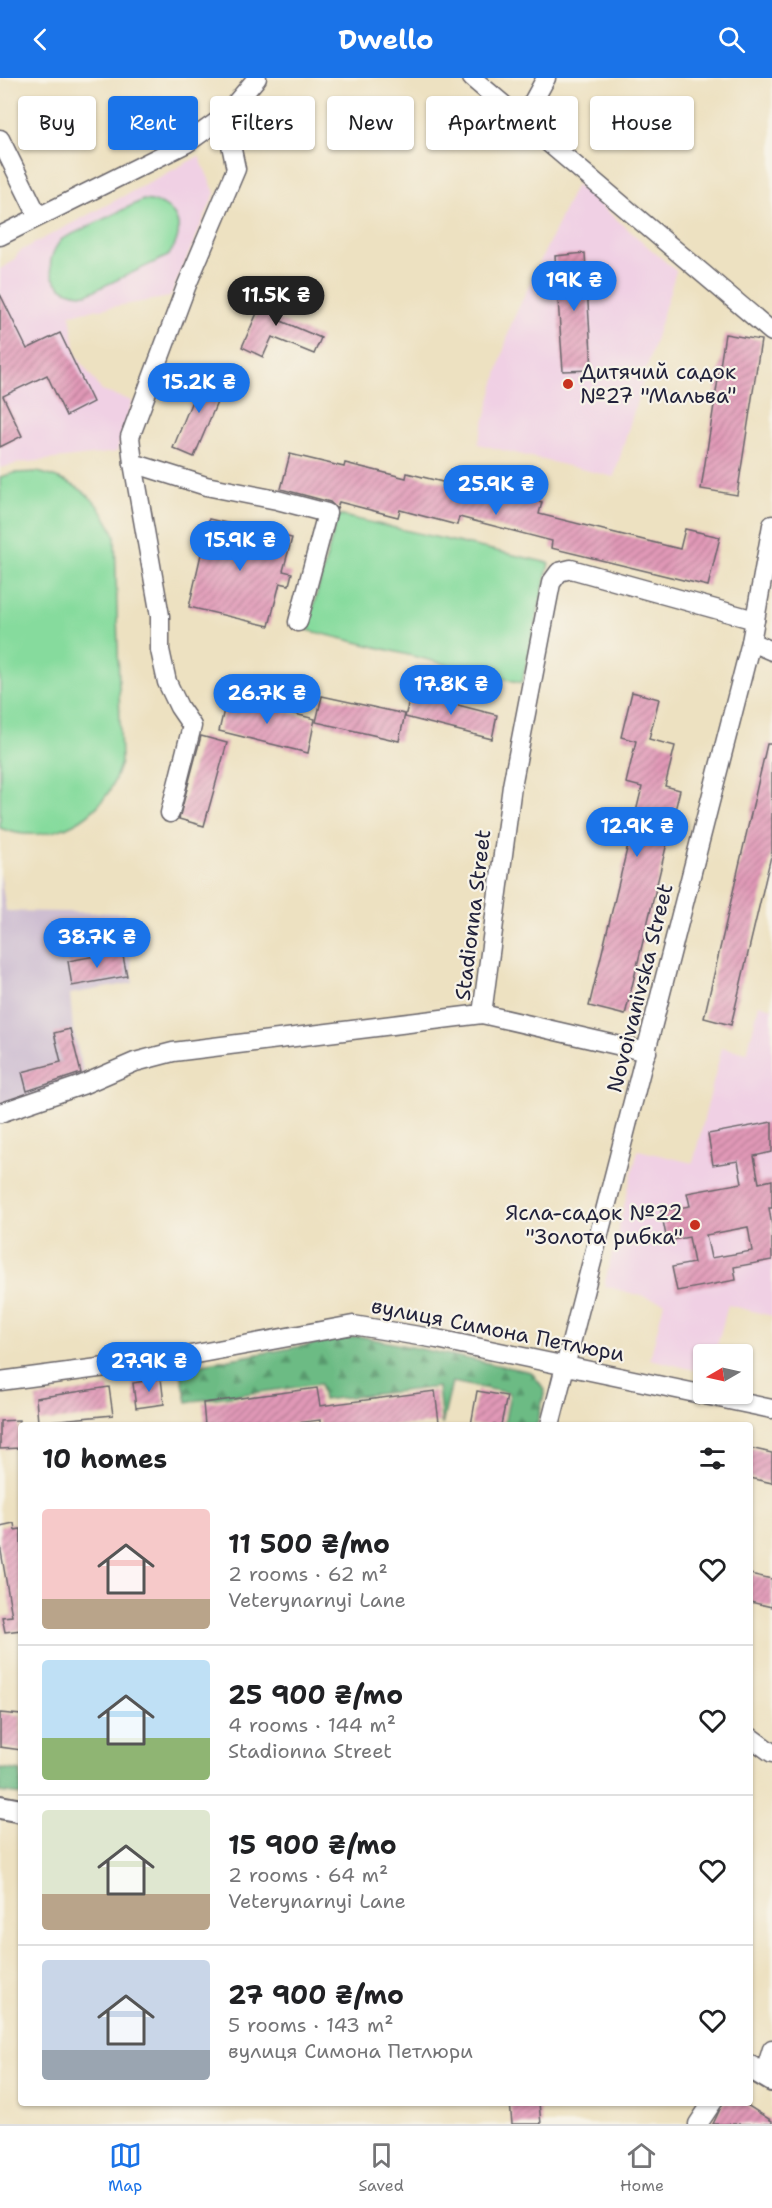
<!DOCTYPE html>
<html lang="en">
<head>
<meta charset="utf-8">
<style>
	:root { --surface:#fff; --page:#f6f6f6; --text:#202124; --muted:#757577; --line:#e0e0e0; --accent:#1a73e8 }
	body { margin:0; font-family:"Shantell Sans",sans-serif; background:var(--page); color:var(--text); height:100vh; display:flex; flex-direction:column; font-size:22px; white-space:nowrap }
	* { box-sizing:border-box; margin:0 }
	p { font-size:20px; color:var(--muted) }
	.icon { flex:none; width:33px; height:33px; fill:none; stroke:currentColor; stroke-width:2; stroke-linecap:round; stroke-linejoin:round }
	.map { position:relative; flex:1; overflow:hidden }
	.side { position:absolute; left:18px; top:1344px; width:735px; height:684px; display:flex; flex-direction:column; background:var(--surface); border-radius:6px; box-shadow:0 2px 4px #0004 }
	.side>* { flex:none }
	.banner { position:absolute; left:18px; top:18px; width:736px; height:54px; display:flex; gap:12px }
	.needle { width:39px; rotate:261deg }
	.buttons { position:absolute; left:693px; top:1266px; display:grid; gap:12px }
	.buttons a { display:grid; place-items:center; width:60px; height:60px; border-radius:6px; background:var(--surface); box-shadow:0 2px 4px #0004; font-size:30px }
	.price { position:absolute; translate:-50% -51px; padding:0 14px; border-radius:21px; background:var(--accent); color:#fff; font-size:20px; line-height:39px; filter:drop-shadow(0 2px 3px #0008) }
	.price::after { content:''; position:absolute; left:50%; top:36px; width:18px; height:14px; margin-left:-9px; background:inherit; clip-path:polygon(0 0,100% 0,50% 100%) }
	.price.active { background:#222; color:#fff }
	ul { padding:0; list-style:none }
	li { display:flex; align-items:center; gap:18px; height:150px; padding:0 24px }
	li+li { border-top:2px solid var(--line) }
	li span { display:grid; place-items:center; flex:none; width:168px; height:120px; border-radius:6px; color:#555 }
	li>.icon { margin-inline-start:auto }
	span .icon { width:72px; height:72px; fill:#fffc; stroke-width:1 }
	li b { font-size:26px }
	h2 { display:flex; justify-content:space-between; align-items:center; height:72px; padding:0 24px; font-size:26px }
	.pill { padding:0 21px; border-radius:6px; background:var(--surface); box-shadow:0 2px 4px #0004; font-size:21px; line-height:54px }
	.pill.active { background:var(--accent); color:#fff }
	header { display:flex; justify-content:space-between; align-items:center; height:78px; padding:0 24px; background:var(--accent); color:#fff; font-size:27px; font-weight:700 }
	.tabs { display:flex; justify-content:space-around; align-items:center; height:84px; border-top:2px solid var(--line); background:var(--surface); font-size:16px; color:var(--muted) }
	.tabs a { display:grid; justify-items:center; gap:3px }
	.tabs .active { color:var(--accent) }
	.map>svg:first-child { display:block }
	.built { fill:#f0d0e4 }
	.industrial { fill:#cebed1 }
	.green { fill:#86db9d; stroke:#547e6c; stroke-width:1.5 }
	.forest { fill:url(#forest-firs); stroke:#476e60; stroke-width:1.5 }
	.building { fill:url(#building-hatch); fill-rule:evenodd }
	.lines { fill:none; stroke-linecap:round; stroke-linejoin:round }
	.minor-casing { stroke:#69656a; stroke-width:21 }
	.major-casing { stroke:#69656a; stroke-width:26 }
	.minor { stroke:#fff; stroke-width:18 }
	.major { stroke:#fff; stroke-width:22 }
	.poi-dot { fill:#c8321e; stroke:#f7f3e8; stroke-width:2 }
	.labels { text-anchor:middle; stroke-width:4.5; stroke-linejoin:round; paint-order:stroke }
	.poi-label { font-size:21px; fill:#22223b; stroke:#f7f3e8; text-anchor:start }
	.street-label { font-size:21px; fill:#22223b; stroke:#f7f3e8 }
</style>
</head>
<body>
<header><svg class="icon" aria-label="back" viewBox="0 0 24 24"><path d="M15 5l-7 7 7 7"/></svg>Dwello<svg class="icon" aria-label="search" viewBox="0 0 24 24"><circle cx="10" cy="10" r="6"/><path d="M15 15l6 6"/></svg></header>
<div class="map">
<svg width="772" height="2046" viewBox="0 0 772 2046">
	<defs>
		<pattern id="forest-firs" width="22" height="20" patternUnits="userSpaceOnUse" patternTransform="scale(1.5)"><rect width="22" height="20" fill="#6cbb84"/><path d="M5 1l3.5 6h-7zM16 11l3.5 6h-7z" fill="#58986d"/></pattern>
		<pattern id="building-hatch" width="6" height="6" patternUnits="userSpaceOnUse" patternTransform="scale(1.5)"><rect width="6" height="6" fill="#e199b7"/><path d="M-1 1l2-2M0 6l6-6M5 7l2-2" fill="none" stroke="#b67c96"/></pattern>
	</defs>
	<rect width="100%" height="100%" fill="#f7f3e8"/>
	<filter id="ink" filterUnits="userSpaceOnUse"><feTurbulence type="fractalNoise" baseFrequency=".0167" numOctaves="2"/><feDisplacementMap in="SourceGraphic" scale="12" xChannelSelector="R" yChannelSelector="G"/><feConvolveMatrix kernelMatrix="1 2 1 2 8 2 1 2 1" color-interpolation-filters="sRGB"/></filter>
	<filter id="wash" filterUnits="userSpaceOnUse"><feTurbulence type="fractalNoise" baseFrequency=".008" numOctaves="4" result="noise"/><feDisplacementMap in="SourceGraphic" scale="24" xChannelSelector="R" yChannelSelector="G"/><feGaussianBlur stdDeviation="1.35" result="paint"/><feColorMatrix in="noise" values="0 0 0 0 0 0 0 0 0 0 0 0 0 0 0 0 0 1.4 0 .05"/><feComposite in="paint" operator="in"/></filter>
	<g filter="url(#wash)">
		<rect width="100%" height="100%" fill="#ede1c1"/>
		<!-- built -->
		<g class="built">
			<path d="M199,78L215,115L170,219L70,236L76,277L102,313L132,323L117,374L20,385L0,390V191L12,184L20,173Z"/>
			<path d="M576,106L676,193L614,399L478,366L511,246Z"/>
			<path d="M759,926L772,930V1238L728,1227L715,1276H704L703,1294L650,1281L664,1224L604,1208L638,1072L693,1085L722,969L747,975Z"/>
		</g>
		<!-- industrial -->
		<path class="industrial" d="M0,795L6,833L126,835L133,905L70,916L73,951L85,1001L0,1030Z"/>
		<!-- green -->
		<g class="green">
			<path d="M143,122C177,124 189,151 168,178L87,216C52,217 39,187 62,161Z"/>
			<path d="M38,394C80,406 96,417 115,457L121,685C117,694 114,707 108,715C84,750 40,766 0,750V399L14,395Z"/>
			<path d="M338,437L549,485L522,605L307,552Z"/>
		</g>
		<!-- forest -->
		<g class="forest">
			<path d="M359,1258L531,1294L545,1312L537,1347H504L510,1315L452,1304L442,1347L438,1309L323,1322L320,1306L187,1324L180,1290Z"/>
			<path d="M0,1690L21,1693V1717L0,1714Z"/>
		</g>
		<g id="blocks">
			<!-- building -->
			<g class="building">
				<path d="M585,175L592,292L563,293L555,178Z"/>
				<path d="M269,208L289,218L279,242L321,260L314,276L272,259L263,279L242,269Z"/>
				<path d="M0,216L27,271L60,255L93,324L66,338L47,297L3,318L22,358L0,369Z"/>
				<path d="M725,256L761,262L737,417L701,411Z"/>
				<path d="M204,293L226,303L194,379L173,370Z"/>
				<path d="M290,376L344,389L345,385L406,400L407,395L462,409L463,404L542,424L539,436L680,471L685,451L720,459L708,508L551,470L552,463L459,439L457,447L400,432L398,439L339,424L337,431L330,424L281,411Z"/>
				<path d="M209,441L292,460L283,493L292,495L289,507L280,505L269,548L189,529Z"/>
				<path d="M632,614L659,621L649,661L675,668L665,708L680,712L625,937L589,928L642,709L626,705L636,663L621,659Z"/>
				<path d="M411,615L497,637L492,661L405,639Z"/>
				<path d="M322,618L405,636L399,663L316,644Z"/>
				<path d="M227,619L315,641L308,675L219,653Z"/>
				<path d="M201,658L227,665L204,748L179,741Z"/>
				<path d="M767,666H772V774L731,947L704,940Z"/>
				<path d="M122,873L127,898L72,908L68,883Z"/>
				<path d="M70,951L81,995L27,1013L22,994L61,984L54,955Z"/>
				<path d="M772,1044V1074L754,1078L759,1105L772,1102V1130H769L772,1148V1182L734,1189L736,1202L677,1213L672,1189L694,1185L689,1159L667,1163L661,1133L690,1128L687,1115L742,1105L738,1083L713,1087L708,1056ZM748,1149L752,1173L711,1180L706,1157Z"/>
				<path d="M161,1300L164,1326L136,1330L133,1305Z"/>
				<path d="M109,1309L113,1337L38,1344L36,1320Z"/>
				<path d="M317,1310L320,1328L435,1313L439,1344L416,1347H320V1342L282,1347H205L203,1325Z"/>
				<path d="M477,1313L507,1318L501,1347H471Z"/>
				<path d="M19,1342L20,1370L0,1371V1343Z"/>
				<path d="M750,1370L772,1375V1405L750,1400Z"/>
				<path d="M14,1445L15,1452L21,1451V1552L5,1554L2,1539L12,1538L0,1467V1448Z"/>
				<path d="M750,1496L772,1501V1529L750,1524Z"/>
				<path d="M0,1635L21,1637V1672L0,1669Z"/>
				<path d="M510,2025H539L541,2046H512Z"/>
				<path d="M723,2025H744L772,2043V2046H713Z"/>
			</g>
		</g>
	</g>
	<g filter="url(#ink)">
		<use href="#blocks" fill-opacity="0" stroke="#69656a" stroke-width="1.5"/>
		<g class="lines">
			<!-- minor casing -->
			<g class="minor-casing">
				<g id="minor">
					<path d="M472,0L772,254"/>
					<path d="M225,38L236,91L186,209L130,359L133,385L206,408L277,422L327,435L298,544"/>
					<path d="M523,42L546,0"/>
					<path d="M0,61L38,138"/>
					<path d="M0,158L187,65L225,38L257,0"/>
					<path d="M133,385L160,538V572L167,604L179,629L192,648L170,735"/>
					<path d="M751,564L772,573"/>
					<path d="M482,936L647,974"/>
					<path d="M0,1035L82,1007L135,984L173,974L482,936L512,708L551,505L559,494L571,491L755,542"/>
					<path d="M0,1303L174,1280L353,1247L437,1261L772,1331"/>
					<path d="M550,1347L751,564L772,447"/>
					<path d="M750,1659L772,1675"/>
					<path d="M764,1997L772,1971"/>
					<path d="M698,2046L712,2025"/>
				</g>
			</g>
			<!-- major casing -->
			<g class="major-casing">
				<g id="major">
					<path d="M0,1729L21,1733"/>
					<path d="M750,1989L772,2002"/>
				</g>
			</g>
			<!-- minor -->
			<use href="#minor" class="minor"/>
			<!-- major -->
			<use href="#major" class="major"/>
		</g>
	</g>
	<!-- markers -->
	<g class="poi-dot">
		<circle cx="568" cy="306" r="6"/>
		<circle cx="695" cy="1147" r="6"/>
	</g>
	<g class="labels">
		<!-- poi labels -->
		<g class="poi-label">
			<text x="580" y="301">Дитячий садок<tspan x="580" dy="24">№27 "Мальва"</tspan></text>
			<text x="683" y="1142" text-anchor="end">Ясла-садок №22<tspan x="683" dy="24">"Золота рибка"</tspan></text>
		</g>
		<!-- street labels -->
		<g class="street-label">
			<text transform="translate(473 837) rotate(-83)" y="7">Stadionna Street</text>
			<text transform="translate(640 910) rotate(-76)" y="7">Novoivanivska Street</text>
			<text transform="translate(498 1252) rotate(11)" y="7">вулиця Симона Петлюри</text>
		</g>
	</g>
</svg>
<div class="buttons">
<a><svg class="needle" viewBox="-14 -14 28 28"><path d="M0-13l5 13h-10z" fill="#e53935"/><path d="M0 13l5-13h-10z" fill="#757577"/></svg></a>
</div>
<b class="price" style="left:574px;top:234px">19K ₴</b>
<b class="price active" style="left:276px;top:249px">11.5K ₴</b>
<b class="price" style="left:199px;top:336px">15.2K ₴</b>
<b class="price" style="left:496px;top:438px">25.9K ₴</b>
<b class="price" style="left:240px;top:494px">15.9K ₴</b>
<b class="price" style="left:451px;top:638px">17.8K ₴</b>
<b class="price" style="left:267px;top:647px">26.7K ₴</b>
<b class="price" style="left:637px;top:780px">12.9K ₴</b>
<b class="price" style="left:97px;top:891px">38.7K ₴</b>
<b class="price" style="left:149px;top:1315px">27.9K ₴</b>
<div class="banner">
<a class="pill">Buy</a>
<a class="pill active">Rent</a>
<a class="pill">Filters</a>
<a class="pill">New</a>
<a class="pill">Apartment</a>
<a class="pill">House</a>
</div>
<section class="side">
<h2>10 homes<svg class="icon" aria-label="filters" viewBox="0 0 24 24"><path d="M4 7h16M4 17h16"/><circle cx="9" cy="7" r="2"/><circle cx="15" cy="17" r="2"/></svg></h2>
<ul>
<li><span style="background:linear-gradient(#f6c9c9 75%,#b9a48a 0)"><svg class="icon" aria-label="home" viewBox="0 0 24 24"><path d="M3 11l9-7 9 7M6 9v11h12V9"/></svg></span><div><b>11 500 ₴/mo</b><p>2 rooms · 62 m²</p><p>Veterynarnyi Lane</p></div><svg class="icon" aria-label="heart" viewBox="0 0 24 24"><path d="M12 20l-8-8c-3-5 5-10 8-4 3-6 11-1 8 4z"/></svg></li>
<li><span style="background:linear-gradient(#bfe0f5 65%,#8fb573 0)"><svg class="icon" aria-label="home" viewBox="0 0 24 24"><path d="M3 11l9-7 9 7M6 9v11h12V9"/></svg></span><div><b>25 900 ₴/mo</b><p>4 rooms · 144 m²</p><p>Stadionna Street</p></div><svg class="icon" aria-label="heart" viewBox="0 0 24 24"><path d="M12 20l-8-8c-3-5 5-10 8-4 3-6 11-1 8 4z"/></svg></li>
<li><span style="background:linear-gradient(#dfe7d0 70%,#b9a48a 0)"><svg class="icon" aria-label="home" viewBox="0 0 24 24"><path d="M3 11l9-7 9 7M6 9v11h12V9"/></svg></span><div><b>15 900 ₴/mo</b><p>2 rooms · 64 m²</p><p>Veterynarnyi Lane</p></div><svg class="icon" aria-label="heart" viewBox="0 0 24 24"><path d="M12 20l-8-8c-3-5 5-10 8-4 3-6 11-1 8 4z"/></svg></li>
<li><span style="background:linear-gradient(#c9d6e8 75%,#9aa5b1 0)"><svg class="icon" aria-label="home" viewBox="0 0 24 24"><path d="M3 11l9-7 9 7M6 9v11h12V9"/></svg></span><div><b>27 900 ₴/mo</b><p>5 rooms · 143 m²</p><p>вулиця Симона Петлюри</p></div><svg class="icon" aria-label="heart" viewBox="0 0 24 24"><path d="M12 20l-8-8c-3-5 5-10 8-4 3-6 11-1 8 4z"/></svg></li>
</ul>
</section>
</div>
<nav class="tabs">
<a class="active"><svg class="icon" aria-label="map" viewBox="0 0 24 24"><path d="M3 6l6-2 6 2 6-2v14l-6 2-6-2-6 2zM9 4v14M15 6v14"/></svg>Map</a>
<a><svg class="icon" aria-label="saved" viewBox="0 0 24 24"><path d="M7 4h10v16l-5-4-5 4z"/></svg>Saved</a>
<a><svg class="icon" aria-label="home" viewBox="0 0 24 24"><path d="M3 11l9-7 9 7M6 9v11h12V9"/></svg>Home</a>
</nav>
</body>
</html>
